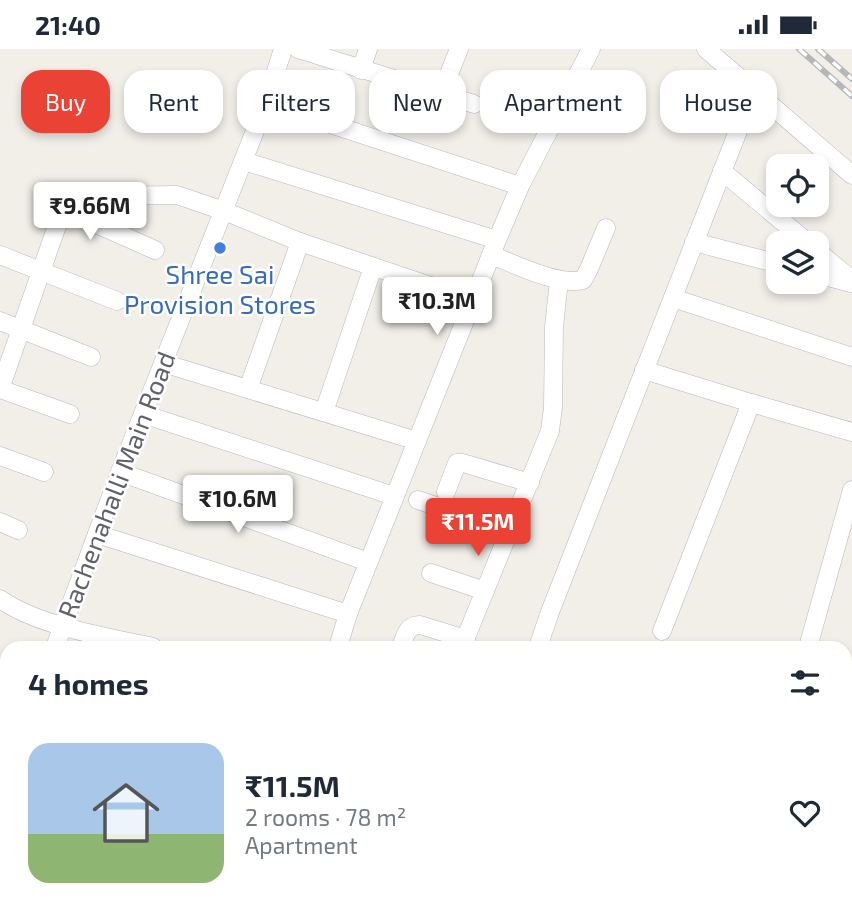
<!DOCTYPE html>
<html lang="en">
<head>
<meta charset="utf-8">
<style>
	:root { --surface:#fff; --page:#f6f6f7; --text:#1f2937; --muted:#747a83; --accent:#ea4335 }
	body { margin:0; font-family:"Exo 2",sans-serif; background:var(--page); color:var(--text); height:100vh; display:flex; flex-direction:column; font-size:26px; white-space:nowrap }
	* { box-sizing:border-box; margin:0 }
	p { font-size:23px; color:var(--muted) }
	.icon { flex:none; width:38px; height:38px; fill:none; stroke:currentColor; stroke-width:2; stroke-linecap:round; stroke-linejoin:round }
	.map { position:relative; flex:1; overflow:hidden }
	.sheet { position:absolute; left:0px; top:592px; width:852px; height:275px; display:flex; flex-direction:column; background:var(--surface); border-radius:21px 21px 0 0; box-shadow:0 4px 10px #0003 }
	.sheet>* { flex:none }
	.top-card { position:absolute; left:21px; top:21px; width:810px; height:63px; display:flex; gap:14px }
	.buttons { position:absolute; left:766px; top:105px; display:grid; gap:14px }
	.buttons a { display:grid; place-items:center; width:63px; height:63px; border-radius:14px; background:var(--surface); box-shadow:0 4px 10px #0003; font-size:35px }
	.price { position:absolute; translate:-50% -60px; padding:0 16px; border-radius:7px; background:#fff; color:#222; font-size:23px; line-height:46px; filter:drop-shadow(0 2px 4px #0008) }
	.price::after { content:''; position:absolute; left:50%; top:42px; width:21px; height:16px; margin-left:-10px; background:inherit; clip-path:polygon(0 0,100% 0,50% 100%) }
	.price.selected { background:var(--accent); color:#fff }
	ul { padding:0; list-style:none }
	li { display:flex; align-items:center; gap:21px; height:175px; padding:0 28px }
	li span { display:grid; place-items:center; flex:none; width:196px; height:140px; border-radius:21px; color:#555 }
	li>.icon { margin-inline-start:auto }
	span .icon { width:84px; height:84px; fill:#fffc; stroke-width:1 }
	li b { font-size:30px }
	h2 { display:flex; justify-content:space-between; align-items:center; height:84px; padding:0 28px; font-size:30px }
	.chip { padding:0 24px; border-radius:21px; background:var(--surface); box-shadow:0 4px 10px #0003; font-size:24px; line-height:63px }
	.chip.selected { background:var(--accent); color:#fff }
	.status { display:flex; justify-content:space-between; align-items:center; height:49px; padding:0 35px; background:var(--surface); direction:ltr }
	.status svg { height:19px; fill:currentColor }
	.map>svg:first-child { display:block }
	.green { fill:#c5e8c5 }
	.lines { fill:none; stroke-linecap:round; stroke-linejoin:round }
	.minor-casing { stroke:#b5b8bc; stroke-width:19 }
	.minor { stroke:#fff; stroke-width:18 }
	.rail-casing { stroke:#b6b7b8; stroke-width:6 }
	.rail { stroke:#fff; stroke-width:3.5; stroke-dasharray:10; stroke-linecap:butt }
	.shop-dot { fill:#3f7fe0; stroke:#fff; stroke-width:2.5 }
	.labels { text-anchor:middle; stroke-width:5; stroke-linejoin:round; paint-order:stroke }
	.shop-label { font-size:26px; fill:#366cbe; stroke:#fff }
	.street-label { font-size:26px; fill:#5f6368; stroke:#fff }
</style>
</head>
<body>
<div class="status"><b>21:40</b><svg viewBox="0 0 49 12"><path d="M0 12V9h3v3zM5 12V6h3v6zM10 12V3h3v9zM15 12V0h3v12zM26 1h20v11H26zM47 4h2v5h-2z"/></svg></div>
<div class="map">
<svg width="852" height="866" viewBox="0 0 852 866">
	<rect width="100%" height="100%" fill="#f1efe8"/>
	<!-- green -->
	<path class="green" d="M845,641H852V866H743L745,859H845Z"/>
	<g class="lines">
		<!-- minor casing -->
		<g class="minor-casing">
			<g id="minor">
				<path d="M298,0L474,55"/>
				<path d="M706,0L852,126"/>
				<path d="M361,21L368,0"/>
				<path d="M441,45L459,0"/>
				<path d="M266,54L520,137"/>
				<path d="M244,112L497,191"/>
				<path d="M722,122L808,194"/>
				<path d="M99,147L177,146L224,162L300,193L472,251"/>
				<path d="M694,193L779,215"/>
				<path d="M817,202L852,231"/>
				<path d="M0,206L117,252"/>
				<path d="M491,206C515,215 558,237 583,231L589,220L606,179"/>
				<path d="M817,225L851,234"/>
				<path d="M673,249L852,308"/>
				<path d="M0,272L91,308"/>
				<path d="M163,314L417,392"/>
				<path d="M644,321L751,354L852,383"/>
				<path d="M0,340L59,171L67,166H76L155,201"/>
				<path d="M0,340L70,365"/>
				<path d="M248,340L300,193"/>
				<path d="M324,363L373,218"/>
				<path d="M143,365L394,447"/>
				<path d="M0,407L44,423"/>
				<path d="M120,423L368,513"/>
				<path d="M446,443L457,414H463L530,434"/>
				<path d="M418,451L510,482"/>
				<path d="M0,473L18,481"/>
				<path d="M97,485L348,565"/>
				<path d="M431,524L485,542"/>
				<path d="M0,550C38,577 107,588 153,598"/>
				<path d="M662,582L751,354"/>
				<path d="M55,598L120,423L266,54L283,0"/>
				<path d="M338,598L348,565L497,191L520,137L591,0"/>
				<path d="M401,598C405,588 406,576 420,576L466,590"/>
				<path d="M462,598L550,382L553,358L554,278L559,231"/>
				<path d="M538,598L550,563L754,41"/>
				<path d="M808,598L852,441"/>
				<path d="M845,628H852"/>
				<path d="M0,759L7,738"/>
				<path d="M0,847L7,848"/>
				<path d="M61,859L103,866"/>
				<path d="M258,866L260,859"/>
				<path d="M357,866L360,859L382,866"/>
				<path d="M453,866L454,859"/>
				<path d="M491,866L493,859"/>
				<path d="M626,866L629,859"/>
				<path d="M727,866L729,859"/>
			</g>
		</g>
		<!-- minor -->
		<use href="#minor" class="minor"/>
		<!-- rail casing -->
		<g class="rail-casing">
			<g id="rail">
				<path d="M799,0L852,47"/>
				<path d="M818,0L852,30"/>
			</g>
		</g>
		<!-- rail -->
		<use href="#rail" class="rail"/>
	</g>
	<!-- markers -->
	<circle class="shop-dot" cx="220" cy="199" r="7"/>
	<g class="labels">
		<!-- shop labels -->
		<g class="shop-label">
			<text x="220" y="235">Shree Sai<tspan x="220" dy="30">Provision Stores</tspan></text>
		</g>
		<!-- street labels -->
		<g class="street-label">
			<text transform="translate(117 436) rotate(-69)" y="9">Rachenahalli Main Road</text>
		</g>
	</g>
</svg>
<div class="buttons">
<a><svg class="icon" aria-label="locate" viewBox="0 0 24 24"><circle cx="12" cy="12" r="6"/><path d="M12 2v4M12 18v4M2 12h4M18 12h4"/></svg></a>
<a><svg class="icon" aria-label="layers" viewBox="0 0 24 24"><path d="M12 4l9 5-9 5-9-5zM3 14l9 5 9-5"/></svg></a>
</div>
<b class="price" style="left:90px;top:193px">₹9.66M</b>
<b class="price" style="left:437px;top:288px">₹10.3M</b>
<b class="price" style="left:238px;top:486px">₹10.6M</b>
<b class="price selected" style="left:478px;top:509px">₹11.5M</b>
<div class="top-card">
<a class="chip selected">Buy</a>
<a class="chip">Rent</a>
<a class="chip">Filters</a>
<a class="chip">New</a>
<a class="chip">Apartment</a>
<a class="chip">House</a>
</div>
<section class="sheet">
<h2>4 homes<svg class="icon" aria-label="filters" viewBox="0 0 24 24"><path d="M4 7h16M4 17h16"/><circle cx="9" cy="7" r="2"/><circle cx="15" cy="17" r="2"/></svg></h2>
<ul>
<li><span style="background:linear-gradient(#a9c7e8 65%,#8fb573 0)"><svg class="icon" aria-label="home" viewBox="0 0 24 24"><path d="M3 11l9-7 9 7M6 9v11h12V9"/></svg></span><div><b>₹11.5M</b><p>2 rooms · 78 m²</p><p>Apartment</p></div><svg class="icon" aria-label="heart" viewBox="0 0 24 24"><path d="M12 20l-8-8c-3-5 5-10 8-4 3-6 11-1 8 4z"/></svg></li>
</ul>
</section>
</div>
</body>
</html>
